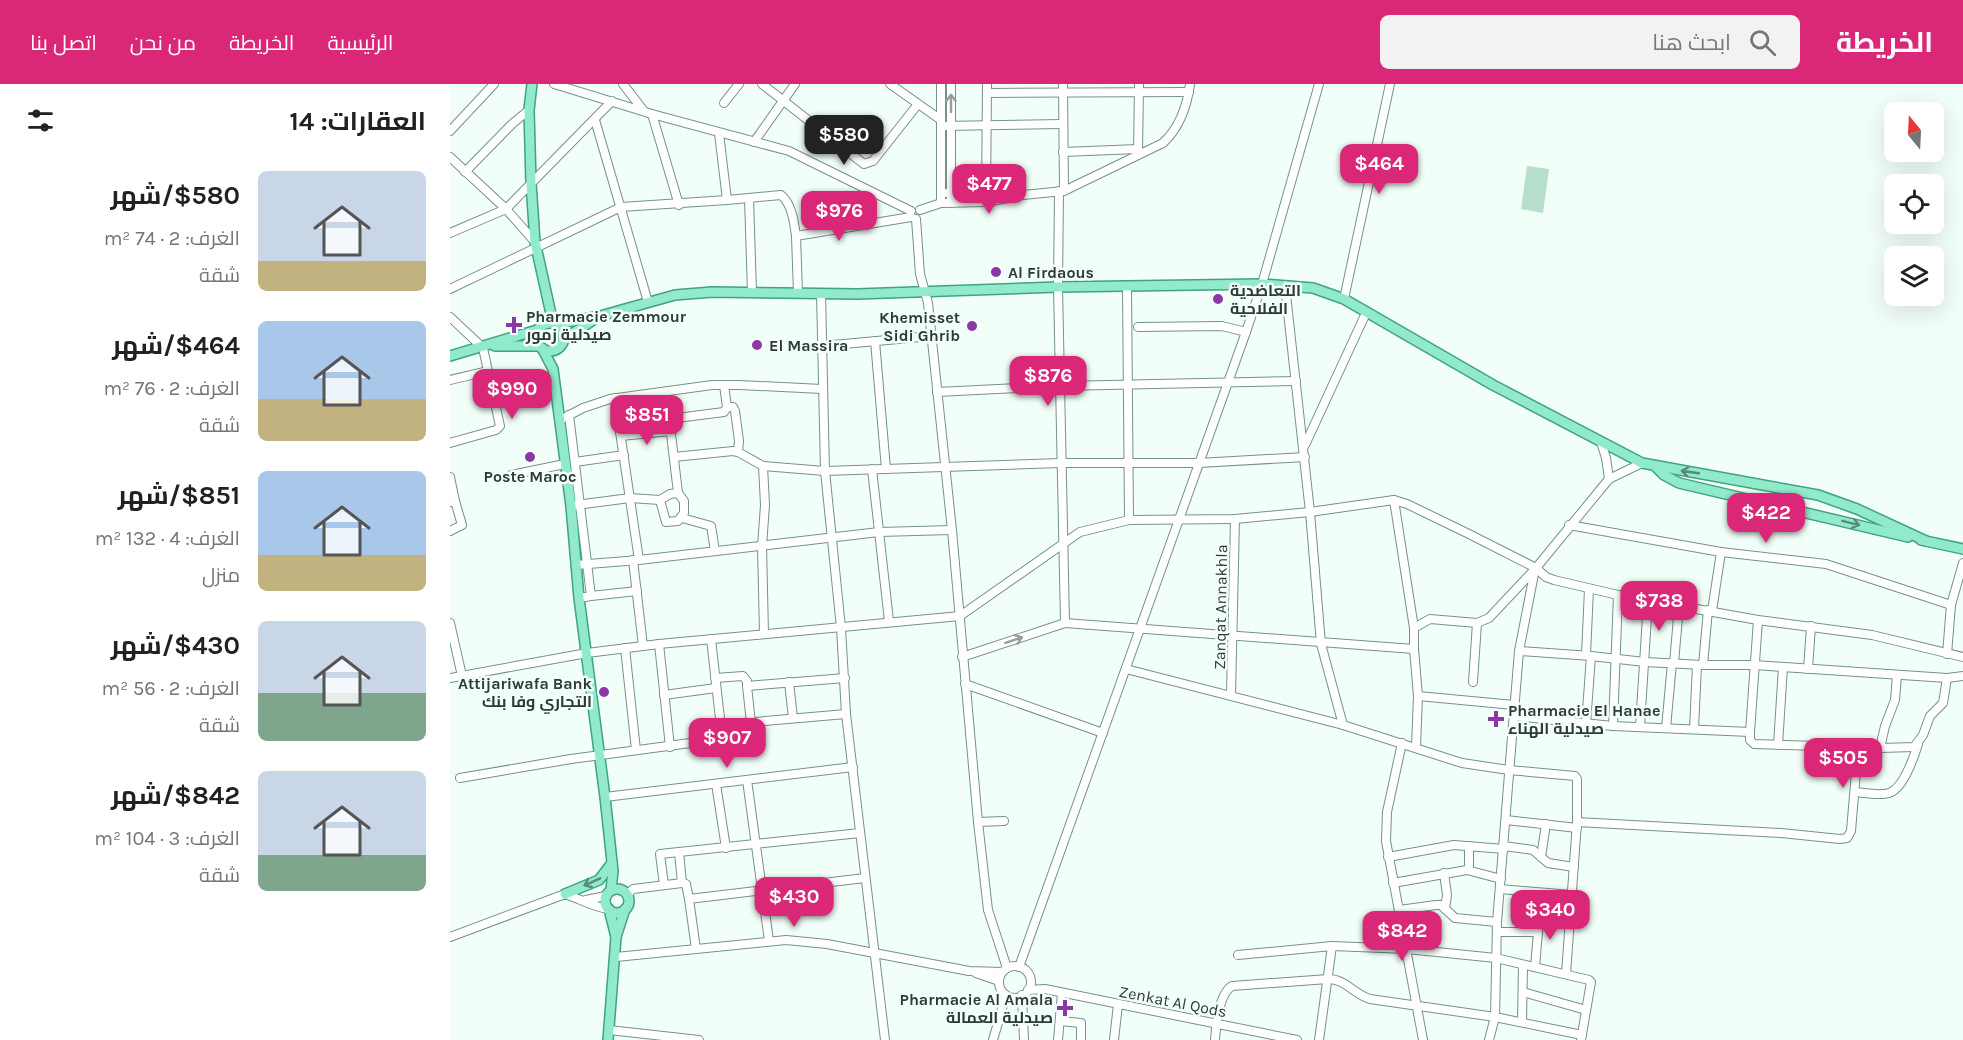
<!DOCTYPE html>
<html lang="ar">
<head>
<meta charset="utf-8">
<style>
	:root { --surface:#fff; --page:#f2f2f2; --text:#202124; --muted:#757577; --accent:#db2777 }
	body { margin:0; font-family:Karla,Cairo,sans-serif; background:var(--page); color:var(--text); direction:rtl; height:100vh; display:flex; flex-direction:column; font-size:22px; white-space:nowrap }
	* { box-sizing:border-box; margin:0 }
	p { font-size:20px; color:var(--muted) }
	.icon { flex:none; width:33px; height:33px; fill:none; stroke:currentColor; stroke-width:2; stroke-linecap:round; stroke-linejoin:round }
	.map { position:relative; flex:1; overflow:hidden; direction:ltr }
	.panel { display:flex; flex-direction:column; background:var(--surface); width:450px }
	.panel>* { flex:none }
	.needle { width:39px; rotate:342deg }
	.buttons { position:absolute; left:1434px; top:18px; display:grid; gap:12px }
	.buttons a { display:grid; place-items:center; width:60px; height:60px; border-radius:9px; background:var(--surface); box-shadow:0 6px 24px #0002; font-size:30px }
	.price { position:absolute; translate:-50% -51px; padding:0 14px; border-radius:12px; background:var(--accent); color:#fff; font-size:20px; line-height:39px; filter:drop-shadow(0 2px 3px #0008) }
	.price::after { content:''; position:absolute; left:50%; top:36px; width:18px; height:14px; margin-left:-9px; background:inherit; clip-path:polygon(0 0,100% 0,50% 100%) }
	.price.active { background:#222; color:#fff }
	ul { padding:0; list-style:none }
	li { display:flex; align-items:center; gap:18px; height:150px; padding:0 24px }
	li span { display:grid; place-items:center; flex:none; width:168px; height:120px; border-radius:9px; color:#555 }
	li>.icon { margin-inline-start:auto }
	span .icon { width:72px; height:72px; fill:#fffc; stroke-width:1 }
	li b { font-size:26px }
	h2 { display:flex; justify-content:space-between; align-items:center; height:72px; padding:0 24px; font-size:26px }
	header { display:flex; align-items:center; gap:36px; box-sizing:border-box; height:84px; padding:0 30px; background:var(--accent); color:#fff }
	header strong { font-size:28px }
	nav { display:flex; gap:33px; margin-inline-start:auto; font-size:21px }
	.search { width:420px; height:54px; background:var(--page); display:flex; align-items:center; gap:15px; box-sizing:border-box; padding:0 21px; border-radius:9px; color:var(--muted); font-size:22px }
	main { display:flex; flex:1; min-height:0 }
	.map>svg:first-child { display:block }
	.green { fill:#b6decc }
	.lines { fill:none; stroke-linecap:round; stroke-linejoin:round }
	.minor-casing { stroke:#749385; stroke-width:10 }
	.major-casing { stroke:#3fa481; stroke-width:12 }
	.minor { stroke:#fff; stroke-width:8 }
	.major { stroke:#91eacc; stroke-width:9 }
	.oneway { stroke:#969d9a }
	.oneway2 { stroke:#5b8a79 }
	.poi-dot { fill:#8b38a6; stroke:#f2fff9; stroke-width:2 }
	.labels { text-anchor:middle; stroke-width:5; stroke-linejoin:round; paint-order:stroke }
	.poi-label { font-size:16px; font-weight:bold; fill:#2e3b35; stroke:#f2fff9; text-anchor:start }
	.street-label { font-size:16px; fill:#2e3b35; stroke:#f2fff9 }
</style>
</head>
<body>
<header>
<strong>الخريطة</strong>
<div class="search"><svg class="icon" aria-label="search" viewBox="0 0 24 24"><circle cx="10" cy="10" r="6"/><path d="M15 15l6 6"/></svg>ابحث هنا</div>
<nav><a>الرئيسية</a><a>الخريطة</a><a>من نحن</a><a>اتصل بنا</a></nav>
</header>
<main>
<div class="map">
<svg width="1513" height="956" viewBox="0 0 1513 956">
	<rect width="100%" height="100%" fill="#f2fff9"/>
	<!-- green -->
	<path class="green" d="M1077,82L1099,85L1093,129L1071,125Z"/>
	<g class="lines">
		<!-- minor casing -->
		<g class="minor-casing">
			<g id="minor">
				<path d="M104,0L202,30L339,67L461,127"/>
				<path d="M173,0L193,26"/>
				<path d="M312,0L414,80L423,77L468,20"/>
				<path d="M440,0L491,36"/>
				<path d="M491,0V119"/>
				<path d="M501,0V119"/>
				<path d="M613,0L614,107"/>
				<path d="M537,9L739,8"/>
				<path d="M274,19L289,0"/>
				<path d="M202,30L229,121"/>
				<path d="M145,36L198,218"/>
				<path d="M491,42L612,40"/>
				<path d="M0,47L44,0"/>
				<path d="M269,49L277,116L299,114"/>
				<path d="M304,58L345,0"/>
				<path d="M613,68L688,65"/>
				<path d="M688,71L689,0"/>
				<path d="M0,73L56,125L85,158"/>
				<path d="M15,88L62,40L79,26"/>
				<path d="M609,107L608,203L615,539"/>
				<path d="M497,109L560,110"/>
				<path d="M536,118L537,0"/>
				<path d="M470,126L491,119L536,118L573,111L614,107L713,59C730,43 737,23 740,0"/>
				<path d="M466,135L470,190L478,219L502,446L528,738L538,826L557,884"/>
				<path d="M0,149L56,125L162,17"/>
				<path d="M835,201L860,428L871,560L893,641"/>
				<path d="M677,202L679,436"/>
				<path d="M0,205L171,123L277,116"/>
				<path d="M302,208L299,114L331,111C342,120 344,138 346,152"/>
				<path d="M348,209L346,152L461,133"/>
				<path d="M371,209L375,387L391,544L396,630L435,956"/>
				<path d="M894,215L940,0"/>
				<path d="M0,233L33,264L50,342L46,346L0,359"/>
				<path d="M688,243L772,242L796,248"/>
				<path d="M425,257L436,385"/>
				<path d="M372,262L481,252"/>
				<path d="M0,296L38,287"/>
				<path d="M487,308L611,302L846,297"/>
				<path d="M165,314L189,476"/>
				<path d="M277,323H283L285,327L289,357L288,368"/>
				<path d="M119,331L141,512L129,514"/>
				<path d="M219,335L274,328L277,323L274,301"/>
				<path d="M110,336L133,324L160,315L262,301H289L372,305"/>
				<path d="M171,352L221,347"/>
				<path d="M1151,358L1156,374L1159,395"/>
				<path d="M855,361L916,229"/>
				<path d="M224,373L283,367L288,368L313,382L375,387L611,379H749L855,373"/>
				<path d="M125,378L174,371"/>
				<path d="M313,382L315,421L312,462L314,550"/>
				<path d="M422,385L439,537"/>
				<path d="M61,391L115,380"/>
				<path d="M0,393L5,417L1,418"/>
				<path d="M210,416L216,438L228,437L234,429V417L228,409L216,308"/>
				<path d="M944,416L964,544"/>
				<path d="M126,421L180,414L210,416L220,410L228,409"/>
				<path d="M232,434L261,442L265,467"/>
				<path d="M1119,441L1271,468L1376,480L1501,521"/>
				<path d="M0,447L12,441L5,417"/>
				<path d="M183,476L193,562"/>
				<path d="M126,481L189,476L429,448L502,446"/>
				<path d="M141,512L187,507"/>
				<path d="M1262,527L1271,468"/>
				<path d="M1308,536L1300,648V656L1304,660L1430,664L1464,663L1473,651L1480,632L1493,619L1497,594"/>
				<path d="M0,539L12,592"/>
				<path d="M209,560L220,663"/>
				<path d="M175,564L186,666"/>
				<path d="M964,565L968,612L966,663"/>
				<path d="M1069,567L1141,572L1195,578L1253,581H1304L1497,594L1513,592"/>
				<path d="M1497,570L1501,521L1513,479"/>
				<path d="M1136,571L1139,505"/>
				<path d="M512,573L615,539L964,565V544L980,535L1027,539L1039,534L1086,484L1159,395L1192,379"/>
				<path d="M1224,579L1229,522"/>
				<path d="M1253,581L1258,526"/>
				<path d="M676,585L893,641L1012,679L1059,686L1125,692L1127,695V738L1116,890"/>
				<path d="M1358,585L1361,542"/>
				<path d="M0,594L137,569L209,560L510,532L630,448L679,436L785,435L860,428L944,416L957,420L1019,450L1086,484L1096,493L1104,496L1168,511L1308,536L1422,551L1513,573"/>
				<path d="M265,594L293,592L297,597V602L395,594"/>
				<path d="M339,598L343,634"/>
				<path d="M1023,598L1027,539"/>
				<path d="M515,600L653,649"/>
				<path d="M297,602L301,639"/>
				<path d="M214,611L266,604"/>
				<path d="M781,611L785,435"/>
				<path d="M968,612L1064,621"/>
				<path d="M1064,632L1163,642L1300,648"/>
				<path d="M1136,640L1141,572"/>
				<path d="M270,641L396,630"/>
				<path d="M1163,642L1168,511"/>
				<path d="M1190,642L1198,517"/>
				<path d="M1216,644L1222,579"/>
				<path d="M1244,645L1247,581"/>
				<path d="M952,659L937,728L936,757L973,956"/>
				<path d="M1328,661L1333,583"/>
				<path d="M1430,664L1435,642L1445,616L1447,591"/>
				<path d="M10,694L121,675L270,655L272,652L261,555"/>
				<path d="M297,696L319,857"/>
				<path d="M266,700L276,764"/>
				<path d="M1405,708C1415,709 1430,712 1439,709C1453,705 1464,673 1468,660"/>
				<path d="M155,713L403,683"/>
				<path d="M1056,736L1127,744"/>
				<path d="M528,738L554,737"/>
				<path d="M1127,738L1331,749L1390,755L1397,754L1401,747L1408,664"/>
				<path d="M1054,762L1083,766L1098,779L1124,783"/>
				<path d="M938,773L1004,761L1054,765"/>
				<path d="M1091,773L1096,740"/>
				<path d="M1019,786V762"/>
				<path d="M994,789L997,811L995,825"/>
				<path d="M232,799L236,800L239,815"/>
				<path d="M943,799L1017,786L1051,795"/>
				<path d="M214,801L210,770L229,768"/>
				<path d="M1050,805L1122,811"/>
				<path d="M177,811L183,805L232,799L229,768L410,749"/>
				<path d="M136,816L156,812"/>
				<path d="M949,826L986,821H991L1005,834L1047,838"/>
				<path d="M1047,848H1088"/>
				<path d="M0,853L115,810C130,815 144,823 158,825"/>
				<path d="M246,865L239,815L415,794"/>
				<path d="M788,871L882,862L957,865L1046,874L1139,896L1141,898L1131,956"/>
				<path d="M166,873L336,856L377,860L519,887L552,888"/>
				<circle cx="565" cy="898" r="16"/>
				<path d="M569,883L796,248L812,200L869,0"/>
				<path d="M1085,883L1089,836L1091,835L1120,839"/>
				<path d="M526,889L549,897"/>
				<path d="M578,906L595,905L847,956"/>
				<path d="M1073,908L1136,926"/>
				<path d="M572,911L574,956"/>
				<path d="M610,937L631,939V956"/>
				<path d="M1072,938L1073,881"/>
				<path d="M159,946L249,956"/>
				<path d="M543,956L556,911"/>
				<path d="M608,956L612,909"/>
				<path d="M664,956L668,920"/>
				<path d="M765,956C766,941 769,910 782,902L878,895C896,895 903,910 920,915L1045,933L1132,951"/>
				<path d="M869,956L882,862"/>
				<path d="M1039,956L1045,933L1047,838L1069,567L1085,485"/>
			</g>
		</g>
		<!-- major casing -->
		<g class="major-casing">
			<g id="major">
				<path d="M82,0L79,26L81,99L85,158L103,239"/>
				<circle cx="100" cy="253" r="14"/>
				<path d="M106,240L150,232L225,211L262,208L407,210L608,203L812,200L863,204L894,215L1043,301L1192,379L1368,411L1407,425L1476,457"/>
				<path d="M114,255L145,235"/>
				<path d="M45,262H89"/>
				<path d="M92,264L103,285L121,422L129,514L155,713L163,787L161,806"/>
				<path d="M0,272L87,246"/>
				<path d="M1205,382L1214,391L1229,399L1458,453"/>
				<path d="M1471,456L1513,465"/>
				<circle cx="167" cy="817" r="12"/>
				<path d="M115,810L149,796L162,779"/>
				<path d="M159,825L166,853"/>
				<path d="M158,956L166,853L175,825"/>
			</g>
		</g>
		<!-- minor -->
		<use href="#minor" class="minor"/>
		<!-- major -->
		<use href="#major" class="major"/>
	</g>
	<!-- one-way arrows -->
	<defs><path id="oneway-shaft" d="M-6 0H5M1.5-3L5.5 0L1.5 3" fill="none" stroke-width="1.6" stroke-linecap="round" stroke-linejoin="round" transform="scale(1.5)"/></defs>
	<g class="oneway">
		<use href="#oneway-shaft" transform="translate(501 19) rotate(-90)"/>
		<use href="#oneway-shaft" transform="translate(564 556) rotate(-18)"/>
	</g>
	<g class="oneway2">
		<use href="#oneway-shaft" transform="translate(1240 388) rotate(-172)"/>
		<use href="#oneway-shaft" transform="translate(1401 439) rotate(14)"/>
		<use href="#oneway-shaft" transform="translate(142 798) rotate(156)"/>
	</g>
	<!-- markers -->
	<g class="poi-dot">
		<circle cx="546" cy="188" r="6"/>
		<circle cx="768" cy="215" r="6"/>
		<path d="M61 232h6v6h6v6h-6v6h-6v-6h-6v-6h6z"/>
		<circle cx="522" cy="242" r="6"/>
		<circle cx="307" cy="261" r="6"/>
		<circle cx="80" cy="373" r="6"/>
		<circle cx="154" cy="608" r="6"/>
		<path d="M1043 626h6v6h6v6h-6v6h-6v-6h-6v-6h6z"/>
		<path d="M612 915h6v6h6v6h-6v6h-6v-6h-6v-6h6z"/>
	</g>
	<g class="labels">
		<!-- poi labels -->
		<g class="poi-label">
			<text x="558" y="194">Al Firdaous</text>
			<text x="780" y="212">التعاضدية<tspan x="780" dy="18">الفلاحية</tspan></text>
			<text x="76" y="238">Pharmacie Zemmour<tspan x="76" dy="18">صيدلية زمور</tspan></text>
			<text x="510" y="239" text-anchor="end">Khemisset<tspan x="510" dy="18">Sidi Ghrib</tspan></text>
			<text x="319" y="267">El Massira</text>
			<text x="80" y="398" text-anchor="middle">Poste Maroc</text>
			<text x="142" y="605" text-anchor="end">Attijariwafa Bank<tspan x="142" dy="18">التجاري وفا بنك</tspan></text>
			<text x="1058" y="632">Pharmacie El Hanae<tspan x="1058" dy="18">صيدلية الهناء</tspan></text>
			<text x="603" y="921" text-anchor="end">Pharmacie Al Amala<tspan x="603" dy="18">صيدلية العمالة</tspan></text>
		</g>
		<!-- street labels -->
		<g class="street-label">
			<text transform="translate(770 523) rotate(-89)" y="6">Zanqat Annakhla</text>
			<text transform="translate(723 917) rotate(11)" y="6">Zenkat Al Qods</text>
		</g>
	</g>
</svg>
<div class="buttons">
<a><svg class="needle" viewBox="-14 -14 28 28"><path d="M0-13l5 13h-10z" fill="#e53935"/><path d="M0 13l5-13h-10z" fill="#757577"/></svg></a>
<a><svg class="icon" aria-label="locate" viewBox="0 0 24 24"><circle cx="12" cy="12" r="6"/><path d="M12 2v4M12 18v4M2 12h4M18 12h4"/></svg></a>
<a><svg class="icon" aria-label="layers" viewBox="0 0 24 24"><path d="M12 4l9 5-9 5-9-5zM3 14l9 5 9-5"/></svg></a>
</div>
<b class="price active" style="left:394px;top:82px">$580</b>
<b class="price" style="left:929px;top:111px">$464</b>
<b class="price" style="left:539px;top:131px">$477</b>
<b class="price" style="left:389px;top:158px">$976</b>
<b class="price" style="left:598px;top:323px">$876</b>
<b class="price" style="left:62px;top:336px">$990</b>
<b class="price" style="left:197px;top:362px">$851</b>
<b class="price" style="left:1316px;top:460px">$422</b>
<b class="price" style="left:1209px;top:548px">$738</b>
<b class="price" style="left:277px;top:685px">$907</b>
<b class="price" style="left:1393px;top:705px">$505</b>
<b class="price" style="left:344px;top:844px">$430</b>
<b class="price" style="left:1100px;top:857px">$340</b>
<b class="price" style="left:952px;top:878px">$842</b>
</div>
<section class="panel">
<h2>العقارات: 14<svg class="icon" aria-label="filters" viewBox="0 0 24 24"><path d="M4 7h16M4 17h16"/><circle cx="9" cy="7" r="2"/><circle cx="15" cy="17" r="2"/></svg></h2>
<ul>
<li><span style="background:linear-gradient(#c9d6e8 75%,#c2b280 0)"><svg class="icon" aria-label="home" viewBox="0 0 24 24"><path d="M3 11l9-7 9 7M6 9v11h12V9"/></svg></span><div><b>$580/شهر</b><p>الغرف: 2 · 74 m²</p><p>شقة</p></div></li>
<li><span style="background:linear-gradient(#a9c7e8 65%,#c2b280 0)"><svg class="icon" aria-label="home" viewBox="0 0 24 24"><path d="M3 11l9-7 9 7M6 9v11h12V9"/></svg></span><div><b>$464/شهر</b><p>الغرف: 2 · 76 m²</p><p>شقة</p></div></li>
<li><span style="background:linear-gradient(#a9c7e8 70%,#c2b280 0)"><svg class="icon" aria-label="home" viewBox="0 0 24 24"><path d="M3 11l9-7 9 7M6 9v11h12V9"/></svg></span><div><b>$851/شهر</b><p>الغرف: 4 · 132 m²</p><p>منزل</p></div></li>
<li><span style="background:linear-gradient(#c9d6e8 60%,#7fa58c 0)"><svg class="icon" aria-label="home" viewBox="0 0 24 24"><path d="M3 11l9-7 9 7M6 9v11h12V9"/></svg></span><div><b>$430/شهر</b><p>الغرف: 2 · 56 m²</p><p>شقة</p></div></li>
<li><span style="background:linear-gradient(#c9d6e8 70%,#7fa58c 0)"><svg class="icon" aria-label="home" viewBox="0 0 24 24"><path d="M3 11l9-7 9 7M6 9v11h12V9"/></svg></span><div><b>$842/شهر</b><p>الغرف: 3 · 104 m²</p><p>شقة</p></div></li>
</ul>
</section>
</main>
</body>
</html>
